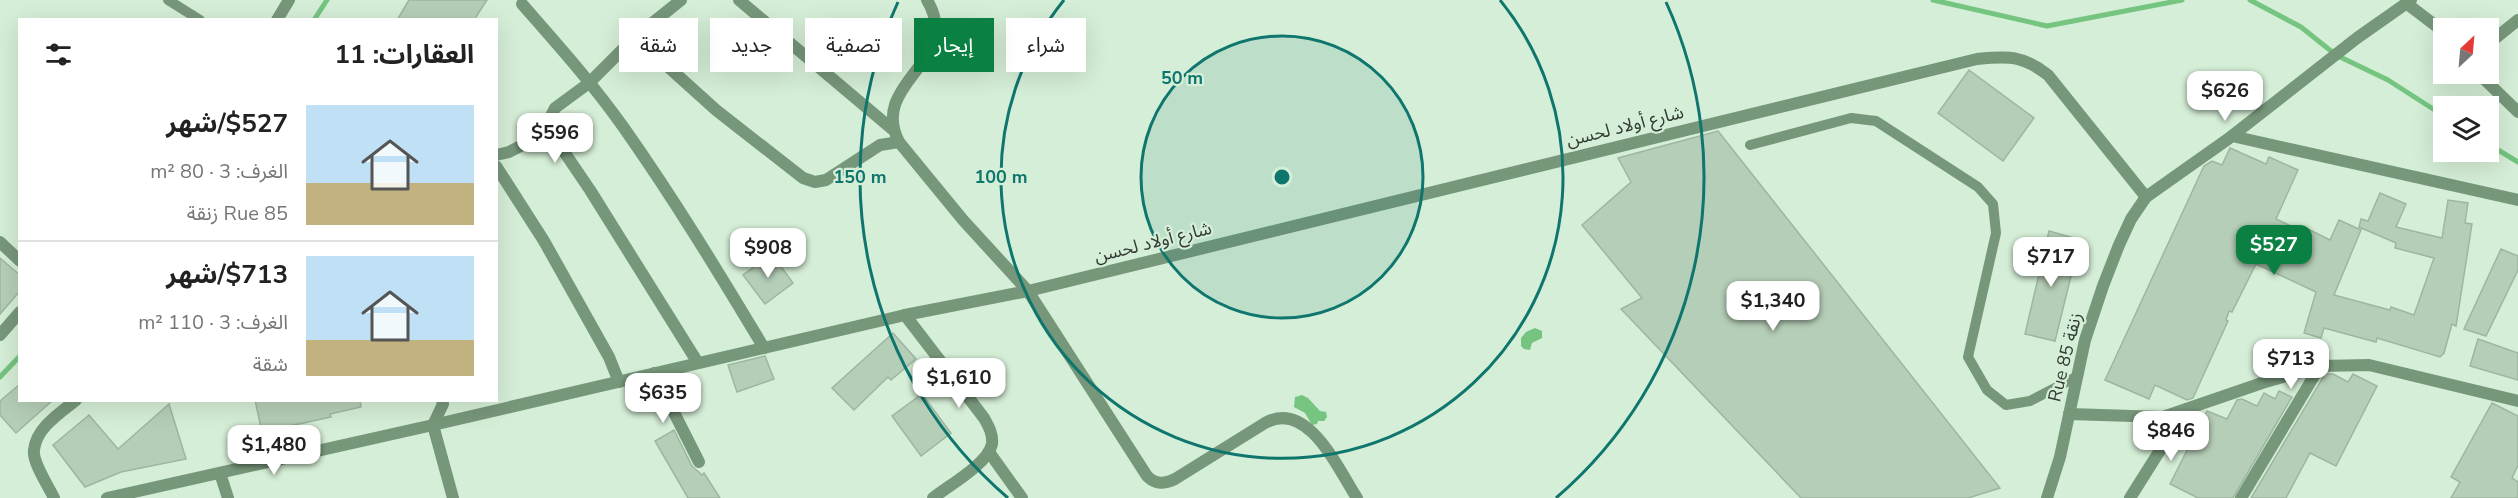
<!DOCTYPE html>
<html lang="ar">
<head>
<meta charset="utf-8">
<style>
	:root { --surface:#fff; --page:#f2f2f2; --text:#222; --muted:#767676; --line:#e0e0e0; --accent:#0b8043 }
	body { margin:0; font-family:"Nunito Sans","Noto Sans Arabic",sans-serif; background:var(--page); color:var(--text); direction:rtl; height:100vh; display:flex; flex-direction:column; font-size:22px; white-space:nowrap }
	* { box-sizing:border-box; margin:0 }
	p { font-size:20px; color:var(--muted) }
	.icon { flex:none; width:33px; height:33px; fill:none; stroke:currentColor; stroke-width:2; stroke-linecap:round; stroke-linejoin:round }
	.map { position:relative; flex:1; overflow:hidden; direction:ltr }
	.panel { position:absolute; left:18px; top:18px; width:480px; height:384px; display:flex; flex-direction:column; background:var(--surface); border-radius:0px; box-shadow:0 6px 24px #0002; direction:rtl }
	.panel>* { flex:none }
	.hud { position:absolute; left:516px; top:18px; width:570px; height:54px; direction:rtl; display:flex; gap:12px }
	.needle { width:39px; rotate:26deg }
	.fabs { position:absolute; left:2433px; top:18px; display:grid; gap:12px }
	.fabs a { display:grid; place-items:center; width:66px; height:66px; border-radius:0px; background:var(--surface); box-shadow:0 6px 24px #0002; font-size:30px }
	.price { position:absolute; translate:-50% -51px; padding:0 14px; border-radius:12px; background:#fff; color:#222; font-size:20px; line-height:39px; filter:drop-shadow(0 2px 3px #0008) }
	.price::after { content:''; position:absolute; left:50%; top:36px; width:18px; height:14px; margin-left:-9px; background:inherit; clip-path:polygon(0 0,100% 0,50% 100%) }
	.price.on { background:var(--accent); color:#fff }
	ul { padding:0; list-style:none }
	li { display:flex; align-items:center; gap:18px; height:150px; padding:0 24px }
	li+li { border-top:2px solid var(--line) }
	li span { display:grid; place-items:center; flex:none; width:168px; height:120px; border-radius:0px; color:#555 }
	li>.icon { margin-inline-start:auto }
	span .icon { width:72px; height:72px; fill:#fffc; stroke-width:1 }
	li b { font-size:26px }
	h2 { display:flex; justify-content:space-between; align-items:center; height:72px; padding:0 24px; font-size:26px }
	.tag { padding:0 21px; border-radius:0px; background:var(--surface); box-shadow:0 6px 24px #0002; font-size:21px; line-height:54px }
	.tag.on { background:var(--accent); color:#fff }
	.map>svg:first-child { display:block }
	.water { fill:#75c480 }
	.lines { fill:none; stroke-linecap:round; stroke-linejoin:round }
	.stream { stroke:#75c480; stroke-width:5 }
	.building { fill:#b5ceb7; stroke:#9eb6a0; stroke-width:1.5 }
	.service { stroke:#77977a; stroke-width:10 }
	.minor { stroke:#77977a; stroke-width:12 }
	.tertiary { stroke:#77977a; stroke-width:12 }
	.ring { fill:none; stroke:#0f766e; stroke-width:3 }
	.labels { text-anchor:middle; stroke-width:4.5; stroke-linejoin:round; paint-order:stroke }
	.street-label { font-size:18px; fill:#323c33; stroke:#d5eed7 }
	.centre { fill:#0f766e; stroke:#d5eed7; stroke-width:3 }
	.ring-label { font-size:18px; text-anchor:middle; font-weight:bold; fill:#0f766e; stroke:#d5eed7; stroke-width:4.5; stroke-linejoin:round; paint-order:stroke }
</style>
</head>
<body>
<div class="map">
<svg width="2518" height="498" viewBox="0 0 2518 498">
	<rect width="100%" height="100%" fill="#d5eed7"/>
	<!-- water -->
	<g class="water">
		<path d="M1535,328L1542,331V338L1532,343L1530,350L1524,349L1521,346V338L1526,332Z"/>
		<path d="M1302,395L1308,398L1320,411L1326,412L1327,417L1324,421H1318L1317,424L1312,425L1305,413L1294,407L1295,397Z"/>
	</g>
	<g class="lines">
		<!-- stream -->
		<g class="stream">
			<path d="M1933,0L2047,26L2182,0"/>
			<path d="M2250,0L2301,27L2336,55L2388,80L2444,116"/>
			<path d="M314,20L327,0"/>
			<path d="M2488,144L2518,162"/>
			<path d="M0,377L20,356"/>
		</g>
	</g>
	<!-- building -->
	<g class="building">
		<path d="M409,0H487L474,20H397Z"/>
		<path d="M1969,70L2034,118L2003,161L1938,113Z"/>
		<path d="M1718,131L2000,488L1968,498H1801L1621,309L1642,298L1582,225L1631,182L1618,158Z"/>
		<path d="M2230,148L2266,164L2269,157L2298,170L2276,219L2306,233L2308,229L2330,240L2339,220L2361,230L2334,295L2390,310L2391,307L2414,315L2434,258L2395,248L2396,243L2359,227L2361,219L2368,221L2380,193L2406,204L2396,227L2442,238L2448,200L2468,203L2465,223L2472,224L2456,326L2452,324L2444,353L2440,357L2377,338L2376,342L2324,328L2321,338L2304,333L2316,292L2256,264L2232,312L2229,311L2226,320L2228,321L2193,398L2187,400L2155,385L2149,399L2105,380L2204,166L2212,161L2222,165Z"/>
		<path d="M2049,231L2074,238L2068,267L2073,268L2055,341L2025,334Z"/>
		<path d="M2501,249L2518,256V270L2486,336L2464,329Z"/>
		<path d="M772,254L793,283L765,304L743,275Z"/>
		<path d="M0,258L20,275V291L0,314Z"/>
		<path d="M893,333L916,359L891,380L888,377L854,410L832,388Z"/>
		<path d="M2478,339L2518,353V380L2470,366Z"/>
		<path d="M765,356L774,379L737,392L728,365Z"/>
		<path d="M2325,374H2333L2348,382L2353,374L2377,386L2336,466L2310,453L2286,498H2251Z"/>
		<path d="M20,384V400H53L16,433L0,415V401Z"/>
		<path d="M2279,391L2292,397L2233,498H2198L2170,484L2207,411L2227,419L2237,400L2242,399L2257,406L2264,393L2275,399Z"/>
		<path d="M922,394L951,433L921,456L892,416Z"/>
		<path d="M255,400H360L361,407L330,414L331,417L262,432Z"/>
		<path d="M2492,403L2518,416V465L2512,478L2518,482V498H2451L2460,482L2451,477Z"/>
		<path d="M169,404L186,459L121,472L85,487L53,445L89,415L118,449Z"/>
		<path d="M674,430L692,466L702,475L704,473L720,498H688L655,441Z"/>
	</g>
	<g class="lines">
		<!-- service -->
		<g class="service">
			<path d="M168,0L200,20"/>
			<path d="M1750,145L1851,118L1876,121L1978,187L1993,204L1996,233L1968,357L1987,390L2006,405L2030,401L2078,376"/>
		</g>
		<!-- minor -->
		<g class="minor">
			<path d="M681,0L635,37L589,83L555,108L548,122L550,131L590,190L698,363"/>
			<path d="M739,0L892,129"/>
			<path d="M927,0C964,62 868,82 899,142L963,220L1028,291L1147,476C1156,485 1164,484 1175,479L1265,423C1308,399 1338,469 1357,498"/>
			<path d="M2406,3L2444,32"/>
			<path d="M522,4C557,44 593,84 624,128C674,199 719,273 764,348"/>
			<path d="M277,20L289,0"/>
			<path d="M635,37L716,110L803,178L815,182L826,180L880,145L899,142"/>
			<path d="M2488,44L2518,20"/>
			<path d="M2479,74L2518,112"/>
			<path d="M2232,136L2518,200"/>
			<path d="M496,155L509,152L550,131"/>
			<path d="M496,166L544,241L609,357L619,382"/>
			<path d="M0,242L20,261"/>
			<path d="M905,315L984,418C989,427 993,434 992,444C988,464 948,486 933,498"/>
			<path d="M0,335L20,312"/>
			<path d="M654,373L699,462"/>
			<path d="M442,400L443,404L433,425L453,498"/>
			<path d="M2069,414L2163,417L2262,383L2320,366L2369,365L2518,401"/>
			<path d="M989,452L1022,498"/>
			<path d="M220,473L228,498"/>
			<path d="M54,498C49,487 32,462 34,450C36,428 60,413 76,400"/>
			<path d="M107,498L433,425L905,315L1028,291L1977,59C2009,56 2022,55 2048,75L2146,197"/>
			<path d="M2130,498L2186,409"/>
			<path d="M2241,498L2320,366"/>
		</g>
		<!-- tertiary -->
		<path class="tertiary" d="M2047,498L2060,457L2085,340L2103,286L2119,245L2131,219L2146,197L2228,139L2357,38L2411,0"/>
	</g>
	<!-- distance rings -->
	<circle cx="1282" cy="177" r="141" fill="#0f766e" fill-opacity=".12"/>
	<g class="ring">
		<circle cx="1282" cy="177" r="141"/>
		<path d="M1500 0A281 281 0 1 1 1064 0"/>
		<path d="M1008 498A422 422 0 0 1 898 2M1666 2A422 422 0 0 1 1556 498"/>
	</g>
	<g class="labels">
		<!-- street labels -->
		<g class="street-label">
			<text transform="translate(1625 126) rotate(-14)" y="6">شارع أولاد لحسن</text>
			<text transform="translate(1153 242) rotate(-14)" y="6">شارع أولاد لحسن</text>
			<text transform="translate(2065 357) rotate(-76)" y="6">Rue 85 زنقة</text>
		</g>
	</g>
	<circle cx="1282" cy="177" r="9" class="centre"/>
	<g class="ring-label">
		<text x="1182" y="84">50 m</text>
		<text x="860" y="183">150 m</text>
		<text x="1001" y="183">100 m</text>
	</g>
</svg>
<div class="fabs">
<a><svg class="needle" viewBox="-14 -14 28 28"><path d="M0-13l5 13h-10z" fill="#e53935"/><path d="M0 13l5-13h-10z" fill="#767676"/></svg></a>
<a><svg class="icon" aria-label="layers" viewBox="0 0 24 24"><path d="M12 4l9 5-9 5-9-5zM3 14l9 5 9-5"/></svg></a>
</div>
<b class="price" style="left:2225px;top:122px">$626</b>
<b class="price" style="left:555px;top:164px">$596</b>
<b class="price on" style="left:2274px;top:276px">$527</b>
<b class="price" style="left:768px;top:279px">$908</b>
<b class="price" style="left:2051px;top:288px">$717</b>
<b class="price" style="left:1773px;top:332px">$1,340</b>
<b class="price" style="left:2291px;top:390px">$713</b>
<b class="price" style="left:959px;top:409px">$1,610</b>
<b class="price" style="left:663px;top:424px">$635</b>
<b class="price" style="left:2171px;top:462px">$846</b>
<b class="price" style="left:274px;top:476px">$1,480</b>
<div class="hud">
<a class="tag">شراء</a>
<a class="tag on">إيجار</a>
<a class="tag">تصفية</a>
<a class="tag">جديد</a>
<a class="tag">شقة</a>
</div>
<section class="panel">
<h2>العقارات: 11<svg class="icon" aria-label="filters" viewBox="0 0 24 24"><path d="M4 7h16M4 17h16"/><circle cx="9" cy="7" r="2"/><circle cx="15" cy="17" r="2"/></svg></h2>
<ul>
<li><span style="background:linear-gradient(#bfe0f5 65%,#c2b280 0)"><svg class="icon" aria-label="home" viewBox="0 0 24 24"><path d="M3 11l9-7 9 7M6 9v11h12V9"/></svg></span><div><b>$527/شهر</b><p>الغرف: 3 · 80 m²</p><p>Rue 85 زنقة</p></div></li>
<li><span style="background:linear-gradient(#bfe0f5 70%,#c2b280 0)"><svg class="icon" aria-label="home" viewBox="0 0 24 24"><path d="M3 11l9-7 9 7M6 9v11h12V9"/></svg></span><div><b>$713/شهر</b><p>الغرف: 3 · 110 m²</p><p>شقة</p></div></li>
</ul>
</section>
</div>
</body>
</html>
